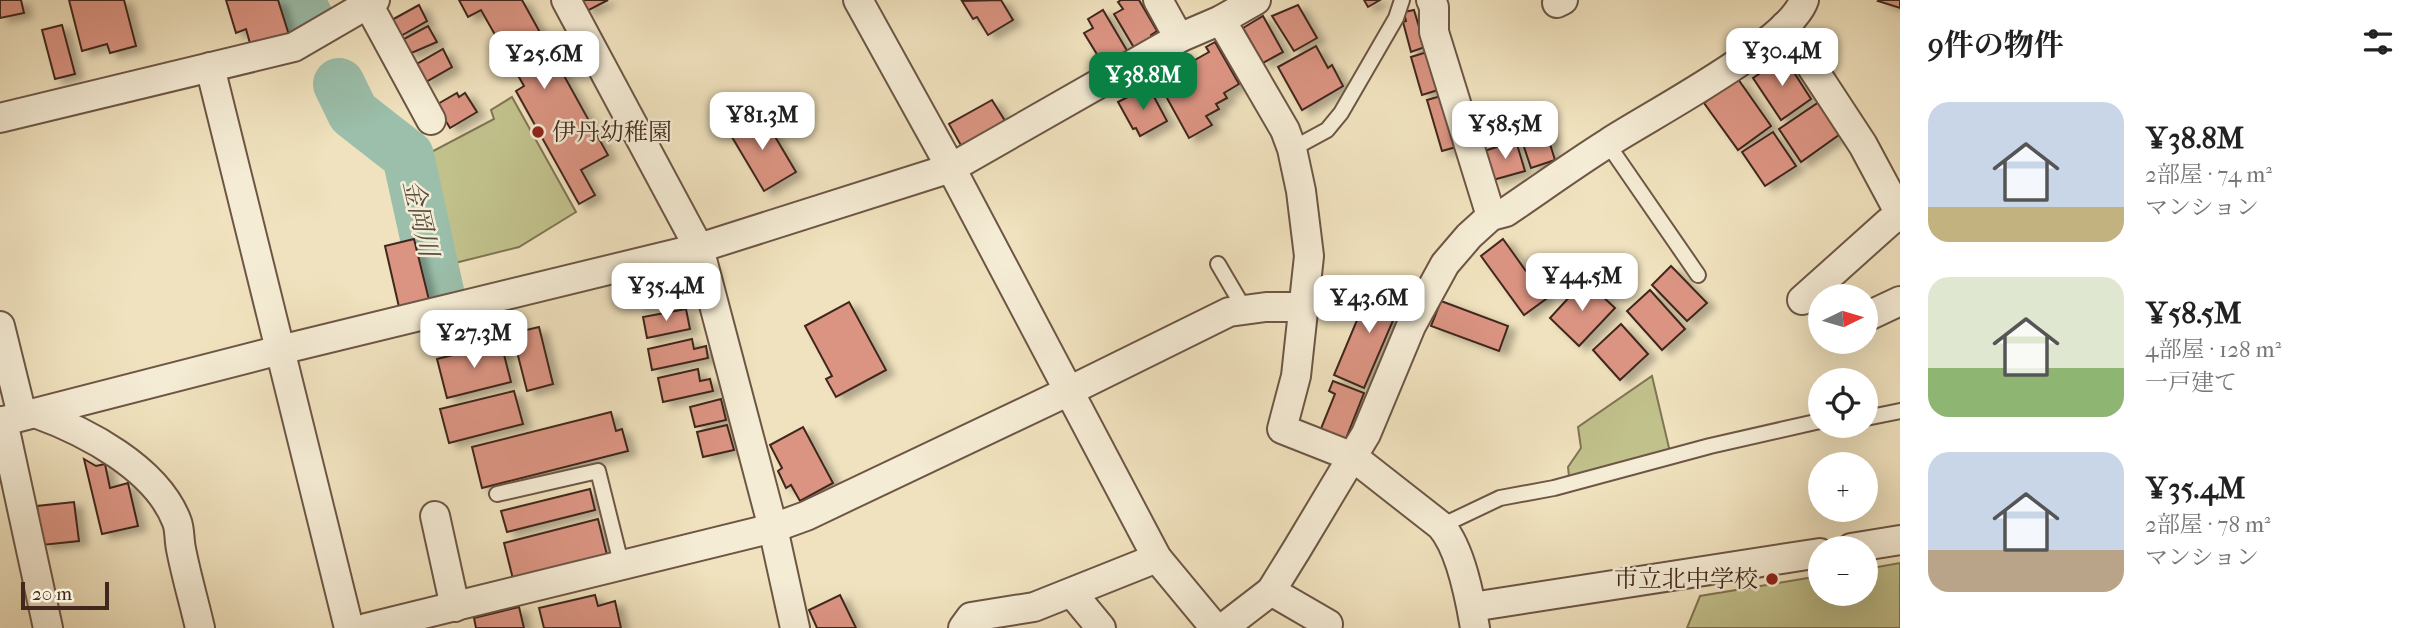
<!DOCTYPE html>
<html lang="ja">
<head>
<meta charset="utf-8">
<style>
	:root { --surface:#fff; --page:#f6f6f6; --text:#222; --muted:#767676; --accent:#0b8043 }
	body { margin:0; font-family:"IM FELL French Canon","Noto Serif JP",serif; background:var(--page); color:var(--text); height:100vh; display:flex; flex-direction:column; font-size:26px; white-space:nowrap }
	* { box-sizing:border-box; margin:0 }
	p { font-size:23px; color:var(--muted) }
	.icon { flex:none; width:38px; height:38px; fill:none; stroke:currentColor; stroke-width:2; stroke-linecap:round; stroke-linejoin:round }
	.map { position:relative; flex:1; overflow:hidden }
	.panel { display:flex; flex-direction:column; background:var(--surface); width:525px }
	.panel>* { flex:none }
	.needle { width:46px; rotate:85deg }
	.tools { position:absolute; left:1808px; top:284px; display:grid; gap:14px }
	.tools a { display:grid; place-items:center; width:70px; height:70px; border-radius:50%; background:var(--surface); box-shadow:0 7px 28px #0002; font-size:35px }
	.scale { position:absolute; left:21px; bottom:18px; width:88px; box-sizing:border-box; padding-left:7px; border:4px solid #41281d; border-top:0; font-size:19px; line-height:24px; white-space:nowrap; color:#41281d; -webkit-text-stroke:5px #f5ecd5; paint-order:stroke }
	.price { position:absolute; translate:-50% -60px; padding:0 16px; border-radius:14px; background:#fff; color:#222; font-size:23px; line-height:46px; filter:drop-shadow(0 2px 4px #0008) }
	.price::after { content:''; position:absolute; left:50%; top:42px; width:21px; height:16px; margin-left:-10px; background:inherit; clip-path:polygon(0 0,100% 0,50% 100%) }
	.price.active { background:var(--accent); color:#fff }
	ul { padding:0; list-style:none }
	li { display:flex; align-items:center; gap:21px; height:175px; padding:0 28px }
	li span { display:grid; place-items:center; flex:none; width:196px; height:140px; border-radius:21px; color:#555 }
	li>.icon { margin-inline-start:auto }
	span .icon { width:84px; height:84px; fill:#fffc; stroke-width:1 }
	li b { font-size:30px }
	h2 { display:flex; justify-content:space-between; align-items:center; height:84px; padding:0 28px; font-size:30px }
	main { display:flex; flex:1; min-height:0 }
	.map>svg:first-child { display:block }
	.green { fill:#c1c18c; stroke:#817454; stroke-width:2 }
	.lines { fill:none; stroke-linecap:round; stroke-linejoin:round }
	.river { stroke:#9bbfab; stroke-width:52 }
	.building { fill:#db9482; stroke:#41281d; stroke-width:2; filter:url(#shadow) }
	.lane-casing { stroke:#6d5645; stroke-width:18 }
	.street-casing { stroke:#6d5645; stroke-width:32 }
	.lane { stroke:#f5ecd5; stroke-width:14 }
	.street { stroke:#f5ecd5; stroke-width:28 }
	.poi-dot { fill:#8f2418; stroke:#f5ecd5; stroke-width:2.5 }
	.labels { text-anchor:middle; stroke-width:5; stroke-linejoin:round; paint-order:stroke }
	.poi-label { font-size:24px; fill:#41281d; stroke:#f5ecd5; text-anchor:start }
	.water-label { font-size:26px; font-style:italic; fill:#584e40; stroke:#f5ecd5 }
</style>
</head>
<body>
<main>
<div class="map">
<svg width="1900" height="628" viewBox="0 0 1900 628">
	<defs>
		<filter id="shadow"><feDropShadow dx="8" dy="4.5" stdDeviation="3.5" flood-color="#0004"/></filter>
	</defs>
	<rect width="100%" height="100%" fill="#f0e2be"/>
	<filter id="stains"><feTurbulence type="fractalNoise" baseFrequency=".00286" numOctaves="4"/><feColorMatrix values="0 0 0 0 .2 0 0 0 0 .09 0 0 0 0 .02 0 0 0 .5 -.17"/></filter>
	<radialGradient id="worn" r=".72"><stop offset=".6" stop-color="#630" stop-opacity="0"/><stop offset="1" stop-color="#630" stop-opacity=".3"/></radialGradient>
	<!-- green -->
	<g class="green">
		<path d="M512,97L576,212L519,247L443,266L418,159L494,119L491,110Z"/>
		<path d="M1652,376L1670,452L1569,477L1568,467L1581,448L1578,427Z"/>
		<path d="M1900,563V628H1687L1700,596L1820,576V593H1866V569Z"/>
	</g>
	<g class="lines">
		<!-- river -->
		<g class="river">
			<path d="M298,0L308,19"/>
			<path d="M339,84L353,113L408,156L439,296"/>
		</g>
	</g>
	<!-- building -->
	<g class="building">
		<path d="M0,0H21L24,13L0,18Z"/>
		<path d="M69,0H124L136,46L110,53L107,44L82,51Z"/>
		<path d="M226,0H278L289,35L251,47L246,29L236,33Z"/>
		<path d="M459,0H522L608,155L581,170L595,195L579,204L516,91L524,86L481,10L468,17Z"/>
		<path d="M581,0H608L587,11Z"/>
		<path d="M1001,0L1013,20L988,35L977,17L973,19L962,1Z"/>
		<path d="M1121,0H1139L1157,31L1151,35L1154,40L1136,51L1114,14L1123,9L1118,2Z"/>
		<path d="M1364,0H1380L1368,7Z"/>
		<path d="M1879,0H1900V8L1878,1Z"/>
		<path d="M419,5L427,21L399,37L390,21Z"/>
		<path d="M1298,5L1317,38L1294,51L1272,16Z"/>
		<path d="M1103,10L1129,54L1106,69L1084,33L1093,28L1088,19Z"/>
		<path d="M1414,10L1425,47L1411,52L1403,22L1406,21L1404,12Z"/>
		<path d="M1263,16L1283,52L1263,63L1243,28Z"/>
		<path d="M62,25L75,74L55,79L42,30Z"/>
		<path d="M428,26L437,42L409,54L402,40Z"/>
		<path d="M1215,42L1239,84L1224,93L1227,98L1216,104L1219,109L1206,116L1212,125L1189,138L1157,80L1164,75L1167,81L1174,77L1172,73L1209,52L1206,47Z"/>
		<path d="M1316,46L1328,68L1332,65L1343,86L1302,110L1278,67Z"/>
		<path d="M443,49L452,67L424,83L415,65Z"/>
		<path d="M1427,52L1438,90L1422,95L1411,57Z"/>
		<path d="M1784,57L1811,99L1781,120L1753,78Z"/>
		<path d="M1738,79L1771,126L1738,150L1704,103Z"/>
		<path d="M1145,88L1150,97L1153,95L1167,121L1140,136L1136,128L1133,129L1118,102Z"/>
		<path d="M457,93L459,97L465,93L477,112L450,128L436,105Z"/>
		<path d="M1441,96L1456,147L1442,151L1427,100Z"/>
		<path d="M992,100L1007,124L963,149L949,124Z"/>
		<path d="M1822,100L1843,132L1801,162L1779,129Z"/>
		<path d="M761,113L796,172L764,191L729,132Z"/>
		<path d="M1549,129L1553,142L1550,144L1555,160L1531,168L1521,138Z"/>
		<path d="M1773,132L1796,166L1765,186L1742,152Z"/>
		<path d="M1516,141L1525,171L1493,180L1484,151Z"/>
		<path d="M414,239L429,300L399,307L385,246Z"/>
		<path d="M1503,239L1546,299L1524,315L1481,256Z"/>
		<path d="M1671,266L1707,303L1687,321L1652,285Z"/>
		<path d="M682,278L686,297L638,307L634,288Z"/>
		<path d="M1585,280L1615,308L1579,346L1550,318Z"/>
		<path d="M1373,282L1404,295L1364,388L1334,375Z"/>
		<path d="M1650,290L1685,329L1662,350L1627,311Z"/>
		<path d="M1441,301L1508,326L1499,351L1431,326Z"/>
		<path d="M849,302L886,370L836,397L826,379L832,376L805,326Z"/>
		<path d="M686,309L690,329L647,338L643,317Z"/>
		<path d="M1621,324L1648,354L1620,380L1593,350Z"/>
		<path d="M539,327L553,384L527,391L515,344L521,343L518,332Z"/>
		<path d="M692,339L694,349L706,346L708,358L652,370L648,349Z"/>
		<path d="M501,343L511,382L447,398L437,359Z"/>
		<path d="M698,369L700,381L710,379L713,391L663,402L658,378Z"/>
		<path d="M1333,381L1364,393L1343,446L1318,436L1335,394L1329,391Z"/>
		<path d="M514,391L523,424L449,443L440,409Z"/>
		<path d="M721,399L726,420L695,427L690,407Z"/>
		<path d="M611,412L616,431L622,429L628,451L482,488L472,447Z"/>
		<path d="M727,425L734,450L703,457L697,432Z"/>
		<path d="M803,427L833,483L800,501L791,485L786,488L778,471L782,468L770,445Z"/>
		<path d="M84,459L96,466L105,464L110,488L128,483L138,526L102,534Z"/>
		<path d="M590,489L595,510L507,532L501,511Z"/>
		<path d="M74,502L79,541L42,545L37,506Z"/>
		<path d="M598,519L607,555L513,579L504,543Z"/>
		<path d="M595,595L598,606L615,601L621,628H544L539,608Z"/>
		<path d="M840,595L856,628H817L809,610Z"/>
		<path d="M519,607L524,628H476L474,618Z"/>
	</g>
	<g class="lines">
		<!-- lane casing -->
		<g class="lane-casing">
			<g id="lane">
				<path d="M1607,143L1698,275"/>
				<path d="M1292,149L1327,130L1341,113L1396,18L1402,0"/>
				<path d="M1218,264L1245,310"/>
				<path d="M1866,418L1900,411"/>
				<path d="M497,494L598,471L622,567"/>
				<path d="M1441,526L1500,498L1554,488L1710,446L1820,421"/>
			</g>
		</g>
		<!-- street casing -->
		<g class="street-casing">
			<g id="street">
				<path d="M566,0L699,248L773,528L795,628"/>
				<path d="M858,0L951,168L1157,558L1215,628"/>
				<path d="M1158,0L1179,38"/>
				<path d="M1431,0L1434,7V32L1491,216"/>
				<path d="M1557,3L1563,0"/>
				<path d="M368,4L431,120"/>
				<path d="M1221,20L1285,130L1292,149L1301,191L1309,256L1296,376L1282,429L1353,457L1441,526C1461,549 1470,598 1475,628"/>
				<path d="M1785,26L1863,145L1900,214"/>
				<path d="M210,67L349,628"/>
				<path d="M0,118L294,47L375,0"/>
				<path d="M1802,300L1889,222L1900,215"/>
				<path d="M1866,317L1900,301"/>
				<path d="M0,326L22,415"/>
				<path d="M35,413C85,431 157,468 177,522C180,530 179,540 181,549C186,575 194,602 200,628"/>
				<path d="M3,421L48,628"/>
				<path d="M0,422L280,350L699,248L951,168L1179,38L1221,20L1256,0"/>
				<path d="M435,516L455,607"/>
				<path d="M1851,548L1900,540"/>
				<path d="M1271,591L1328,624"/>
				<path d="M1072,593L1101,628"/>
				<path d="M1472,607L1820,553"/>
				<path d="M366,628L773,528L806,516L1069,391L1229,312L1266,307H1302"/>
				<path d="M963,628L971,617L1034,607L1157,558"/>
				<path d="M1223,628L1271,591L1297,549L1366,434L1411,326L1445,264L1469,236L1491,216L1506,212C1540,189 1573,165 1608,143C1649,116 1790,43 1804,0"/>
			</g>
		</g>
		<!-- lane -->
		<use href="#lane" class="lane"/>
		<!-- street -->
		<use href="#street" class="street"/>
	</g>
	<!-- markers -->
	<g class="poi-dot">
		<circle cx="538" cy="132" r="7"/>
		<circle cx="1772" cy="579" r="7"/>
	</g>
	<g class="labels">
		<!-- poi labels -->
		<g class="poi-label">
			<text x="552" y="140">伊丹幼稚園</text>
			<text x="1758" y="587" text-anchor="end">市立北中学校</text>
		</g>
		<!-- water labels -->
		<g class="water-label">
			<text transform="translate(421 218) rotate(77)" y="9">金岡川</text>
		</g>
	</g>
	<rect width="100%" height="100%" filter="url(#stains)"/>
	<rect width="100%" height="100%" fill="url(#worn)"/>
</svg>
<div class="tools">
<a><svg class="needle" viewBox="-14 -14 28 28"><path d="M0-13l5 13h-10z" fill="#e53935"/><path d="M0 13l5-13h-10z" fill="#767676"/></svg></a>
<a><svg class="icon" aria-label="locate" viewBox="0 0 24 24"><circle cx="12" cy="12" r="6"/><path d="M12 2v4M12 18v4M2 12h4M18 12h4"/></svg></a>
<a>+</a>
<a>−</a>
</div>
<div class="scale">20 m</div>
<b class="price" style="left:1782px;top:88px">¥30.4M</b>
<b class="price" style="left:544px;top:91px">¥25.6M</b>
<b class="price active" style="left:1143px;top:112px">¥38.8M</b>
<b class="price" style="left:762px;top:152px">¥81.3M</b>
<b class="price" style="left:1505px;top:161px">¥58.5M</b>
<b class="price" style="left:1582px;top:313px">¥44.5M</b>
<b class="price" style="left:666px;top:323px">¥35.4M</b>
<b class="price" style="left:1369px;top:335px">¥43.6M</b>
<b class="price" style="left:474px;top:370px">¥27.3M</b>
</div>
<section class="panel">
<h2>9件の物件<svg class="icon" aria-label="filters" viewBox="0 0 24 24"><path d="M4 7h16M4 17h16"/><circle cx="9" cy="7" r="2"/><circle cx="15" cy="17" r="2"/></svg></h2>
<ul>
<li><span style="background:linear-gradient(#c9d6e8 75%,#c2b280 0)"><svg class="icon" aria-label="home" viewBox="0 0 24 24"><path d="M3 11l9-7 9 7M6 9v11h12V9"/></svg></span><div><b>¥38.8M</b><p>2部屋 · 74 m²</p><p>マンション</p></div></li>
<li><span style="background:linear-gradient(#dfe7d0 65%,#8fb573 0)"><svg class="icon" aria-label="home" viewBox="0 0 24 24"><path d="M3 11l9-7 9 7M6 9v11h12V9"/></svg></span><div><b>¥58.5M</b><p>4部屋 · 128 m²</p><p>一戸建て</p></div></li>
<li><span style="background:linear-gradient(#c9d6e8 70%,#b9a48a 0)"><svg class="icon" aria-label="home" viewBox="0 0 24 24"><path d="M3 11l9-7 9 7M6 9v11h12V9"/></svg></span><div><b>¥35.4M</b><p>2部屋 · 78 m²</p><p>マンション</p></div></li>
</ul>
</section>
</main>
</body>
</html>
